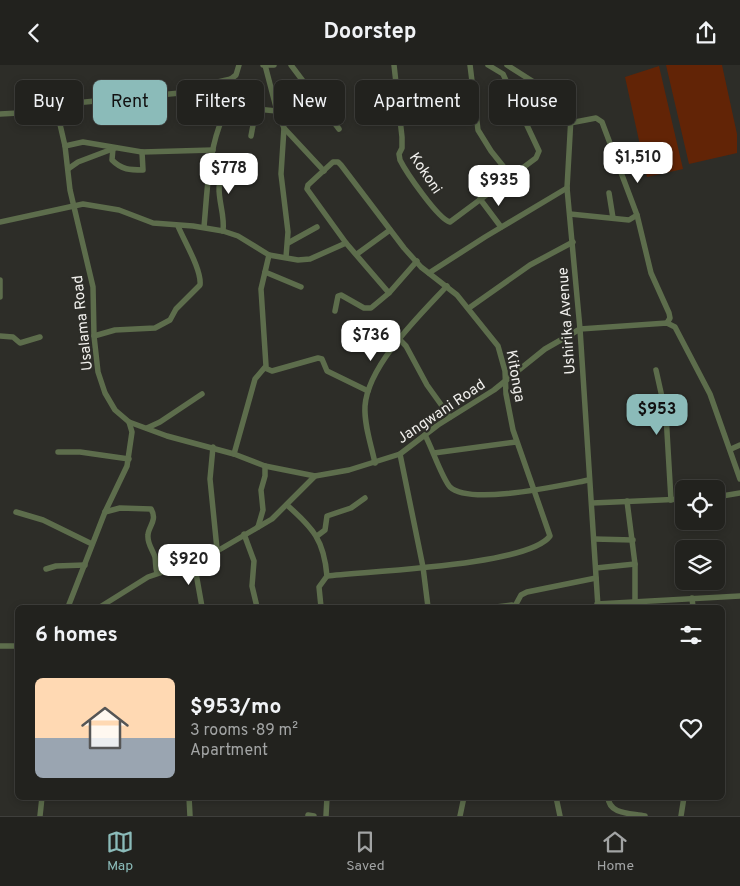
<!DOCTYPE html>
<html lang="en">
<head>
<meta charset="utf-8">
<style>
	:root { --surface:#22221e; --page:#2a2a27; --text:#f1f3f6; --muted:#a2a4a4; --line:#3f3f3c; --accent:#8bbbb9 }
	body { margin:0; font-family:Overpass,sans-serif; background:var(--page); color:var(--text); height:100vh; display:flex; flex-direction:column; font-size:19px; white-space:nowrap }
	* { box-sizing:border-box; margin:0 }
	p { font-size:16px; color:var(--muted) }
	.icon { flex:none; width:28px; height:28px; fill:none; stroke:currentColor; stroke-width:2; stroke-linecap:round; stroke-linejoin:round }
	.map { position:relative; flex:1; overflow:hidden }
	.panel { position:absolute; left:15px; top:540px; width:710px; height:195px; display:flex; flex-direction:column; background:var(--surface); border-radius:8px; box-shadow:0 2px 8px #0003,0 0 0 1px var(--line) }
	.panel>* { flex:none }
	.top-card { position:absolute; left:15px; top:15px; width:710px; height:45px; display:flex; gap:10px }
	.tools { position:absolute; left:675px; top:415px; display:grid; gap:10px }
	.tools a { display:grid; place-items:center; width:50px; height:50px; border-radius:8px; background:var(--surface); box-shadow:0 2px 8px #0003,0 0 0 1px var(--line); font-size:25px }
	.price { position:absolute; translate:-50% -42px; padding:0 11px; border-radius:10px; background:#fff; color:#222; font-size:16px; line-height:32px; filter:drop-shadow(0 1px 2px #0008) }
	.price::after { content:''; position:absolute; left:50%; top:30px; width:15px; height:11px; margin-left:-8px; background:inherit; clip-path:polygon(0 0,100% 0,50% 100%) }
	.price.on { background:var(--accent); color:#111 }
	ul { padding:0; list-style:none }
	li { display:flex; align-items:center; gap:15px; height:125px; padding:0 20px }
	li span { display:grid; place-items:center; flex:none; width:140px; height:100px; border-radius:8px; color:#555 }
	li>.icon { margin-inline-start:auto }
	span .icon { width:60px; height:60px; fill:#fffc; stroke-width:1 }
	li b { font-size:21px }
	h2 { display:flex; justify-content:space-between; align-items:center; height:60px; padding:0 20px; font-size:21px }
	.chip { padding:0 18px; border-radius:8px; background:var(--surface); box-shadow:0 2px 8px #0003,0 0 0 1px var(--line); font-size:18px; line-height:45px }
	.chip.on { background:var(--accent); color:#111 }
	header { display:flex; justify-content:space-between; align-items:center; height:65px; padding:0 20px; background:var(--surface); font-size:22px; font-weight:700 }
	.tabs { display:flex; justify-content:space-around; align-items:center; height:70px; border-top:1px solid var(--line); background:var(--surface); font-size:14px; color:var(--muted) }
	.tabs a { display:grid; justify-items:center; gap:2px }
	.tabs .on { color:var(--accent) }
	.map>svg:first-child { display:block }
	.green { fill:#622406 }
	.lines { fill:none; stroke-linecap:round; stroke-linejoin:round }
	.minor { stroke:#5d6d4c; stroke-width:5.5 }
	.labels { text-anchor:middle; stroke-width:4.5; stroke-linejoin:round; paint-order:stroke }
	.street-label { font-size:15px; fill:#f0efec; stroke:#2d2d28 }
</style>
</head>
<body>
<header><svg class="icon" aria-label="back" viewBox="0 0 24 24"><path d="M15 5l-7 7 7 7"/></svg>Doorstep<svg class="icon" aria-label="share" viewBox="0 0 24 24"><path d="M12 15V3M7 8l5-5 5 5M5 13v7h14v-7"/></svg></header>
<div class="map">
<svg width="740" height="751" viewBox="0 0 740 751">
	<rect width="100%" height="100%" fill="#2d2d28"/>
	<!-- green -->
	<g class="green">
		<path d="M666,0H722L737,69V88L689,99Z"/>
		<path d="M659,1L683,104L647,112L625,12Z"/>
	</g>
	<g class="lines">
		<!-- minor -->
		<g class="minor">
			<path d="M263,0H274"/>
			<path d="M265,0L277,46L284,63L281,109L288,167L286,192"/>
			<path d="M291,0L339,64"/>
			<path d="M394,0L402,72V83L399,89L400,95C406,107 438,154 450,157L536,93L539,86L503,9L488,0"/>
			<path d="M470,0L478,65L491,86L511,111"/>
			<path d="M507,0L562,35L567,40L571,52L567,123L580,264L598,542"/>
			<path d="M231,14L236,10L239,0"/>
			<path d="M398,35L473,28"/>
			<path d="M56,42L65,81L70,125L93,222L94,271L98,307L105,328L115,345L129,357L132,367L127,401L105,447L68,542"/>
			<path d="M0,49L37,47L64,39L180,28L200,21L231,14C237,27 223,50 219,62C208,93 207,129 204,162"/>
			<path d="M284,63L324,106"/>
			<path d="M251,71L256,44L277,46"/>
			<path d="M65,81L83,77L142,87L213,85"/>
			<path d="M113,83L112,95C122,105 130,105 143,105L142,87"/>
			<path d="M68,104L78,97L115,83"/>
			<path d="M609,128L613,153"/>
			<path d="M480,134L501,162"/>
			<path d="M570,149L629,155L637,150L602,57L596,53L570,58"/>
			<path d="M637,150L651,208L669,248L670,253L667,258"/>
			<path d="M0,157L83,139L119,145L153,158L193,161L223,166L238,171L269,190L298,195L310,194L346,178"/>
			<path d="M223,166C226,143 210,123 227,103L251,101"/>
			<path d="M288,178L317,162"/>
			<path d="M357,189L390,165"/>
			<path d="M265,207L301,222"/>
			<path d="M429,208L485,172L567,123"/>
			<path d="M0,215V232"/>
			<path d="M469,243L530,200L573,177"/>
			<path d="M335,246L338,231L341,230L364,243H371L389,228L417,196"/>
			<path d="M0,271L13,272L20,278L40,272"/>
			<path d="M94,271L115,265L155,263L170,255L176,244L200,220C202,205 184,176 178,161"/>
			<path d="M400,275L406,281L427,320L450,352"/>
			<path d="M265,303L272,306L318,293L322,294L327,306L368,326"/>
			<path d="M656,305L666,350L671,435"/>
			<path d="M129,357L167,371L234,389L265,401L315,411"/>
			<path d="M639,357L666,350"/>
			<path d="M147,363L160,357L202,329"/>
			<path d="M425,370C432,383 442,413 450,422C470,441 562,420 589,415"/>
			<path d="M213,382L210,414L217,484"/>
			<path d="M731,384L740,380"/>
			<path d="M58,387H80L129,394"/>
			<path d="M434,388L516,377"/>
			<path d="M234,389L255,314L266,301L261,224L269,190"/>
			<path d="M400,389L423,502L428,542"/>
			<path d="M375,398C371,379 364,360 365,341C368,300 420,250 447,221"/>
			<path d="M716,432L740,428"/>
			<path d="M627,436L635,499V536"/>
			<path d="M592,438L684,434"/>
			<path d="M287,440C313,463 324,475 327,511L319,522L321,542"/>
			<path d="M16,447L43,455L92,479"/>
			<path d="M105,447L120,443L151,444C158,455 148,462 148,470C147,479 153,485 155,492C156,498 155,502 157,508"/>
			<path d="M258,462L263,445L261,425L265,411V401"/>
			<path d="M244,469L254,496L252,521L257,542"/>
			<path d="M317,471L325,465L327,451L351,443L365,433"/>
			<path d="M594,474L633,475"/>
			<path d="M194,497L202,542"/>
			<path d="M596,503L635,499"/>
			<path d="M46,504L56,501L85,500"/>
			<path d="M327,511C369,506 528,501 550,471L513,365L506,329L505,306L498,281L457,230L421,202L404,183L341,100L338,97H333L308,120L307,124L346,178L389,228"/>
			<path d="M692,533L693,542"/>
			<path d="M597,539L740,531"/>
			<path d="M515,541L521,530L527,527L596,513"/>
			<path d="M100,542L148,512L207,492L272,454L315,411L349,405L400,389L438,360L494,325L545,284L580,264L667,258L675,262L710,329L740,414"/>
			<path d="M496,542L512,540L517,542"/>
			<path d="M0,581H18"/>
			<path d="M189,732L190,751"/>
			<path d="M556,732L560,751"/>
			<path d="M608,732C609,750 631,748 645,751"/>
			<path d="M308,750L314,751"/>
			<path d="M40,751L42,732"/>
			<path d="M326,751L327,732"/>
			<path d="M460,751L464,732"/>
			<path d="M681,751L684,732"/>
		</g>
	</g>
	<g class="labels">
		<!-- street labels -->
		<g class="street-label">
			<text transform="translate(426 108) rotate(56)" y="5">Kokoni</text>
			<text transform="translate(566 256) rotate(-94)" y="5">Ushirika Avenue</text>
			<text transform="translate(82 258) rotate(-96)" y="5">Usalama Road</text>
			<text transform="translate(516 311) rotate(80)" y="5">Kitonga</text>
			<text transform="translate(441 346) rotate(-34)" y="5">Jangwani Road</text>
		</g>
	</g>
</svg>
<div class="tools">
<a><svg class="icon" aria-label="locate" viewBox="0 0 24 24"><circle cx="12" cy="12" r="6"/><path d="M12 2v4M12 18v4M2 12h4M18 12h4"/></svg></a>
<a><svg class="icon" aria-label="layers" viewBox="0 0 24 24"><path d="M12 4l9 5-9 5-9-5zM3 14l9 5 9-5"/></svg></a>
</div>
<b class="price" style="left:638px;top:119px">$1,510</b>
<b class="price" style="left:229px;top:130px">$778</b>
<b class="price" style="left:499px;top:142px">$935</b>
<b class="price" style="left:371px;top:297px">$736</b>
<b class="price on" style="left:657px;top:371px">$953</b>
<b class="price" style="left:189px;top:521px">$920</b>
<div class="top-card">
<a class="chip">Buy</a>
<a class="chip on">Rent</a>
<a class="chip">Filters</a>
<a class="chip">New</a>
<a class="chip">Apartment</a>
<a class="chip">House</a>
</div>
<section class="panel">
<h2>6 homes<svg class="icon" aria-label="filters" viewBox="0 0 24 24"><path d="M4 7h16M4 17h16"/><circle cx="9" cy="7" r="2"/><circle cx="15" cy="17" r="2"/></svg></h2>
<ul>
<li><span style="background:linear-gradient(#ffd9b3 60%,#9aa5b1 0)"><svg class="icon" aria-label="home" viewBox="0 0 24 24"><path d="M3 11l9-7 9 7M6 9v11h12V9"/></svg></span><div><b>$953/mo</b><p>3 rooms · 89 m²</p><p>Apartment</p></div><svg class="icon" aria-label="heart" viewBox="0 0 24 24"><path d="M12 20l-8-8c-3-5 5-10 8-4 3-6 11-1 8 4z"/></svg></li>
</ul>
</section>
</div>
<nav class="tabs">
<a class="on"><svg class="icon" aria-label="map" viewBox="0 0 24 24"><path d="M3 6l6-2 6 2 6-2v14l-6 2-6-2-6 2zM9 4v14M15 6v14"/></svg>Map</a>
<a><svg class="icon" aria-label="saved" viewBox="0 0 24 24"><path d="M7 4h10v16l-5-4-5 4z"/></svg>Saved</a>
<a><svg class="icon" aria-label="home" viewBox="0 0 24 24"><path d="M3 11l9-7 9 7M6 9v11h12V9"/></svg>Home</a>
</nav>
</body>
</html>
